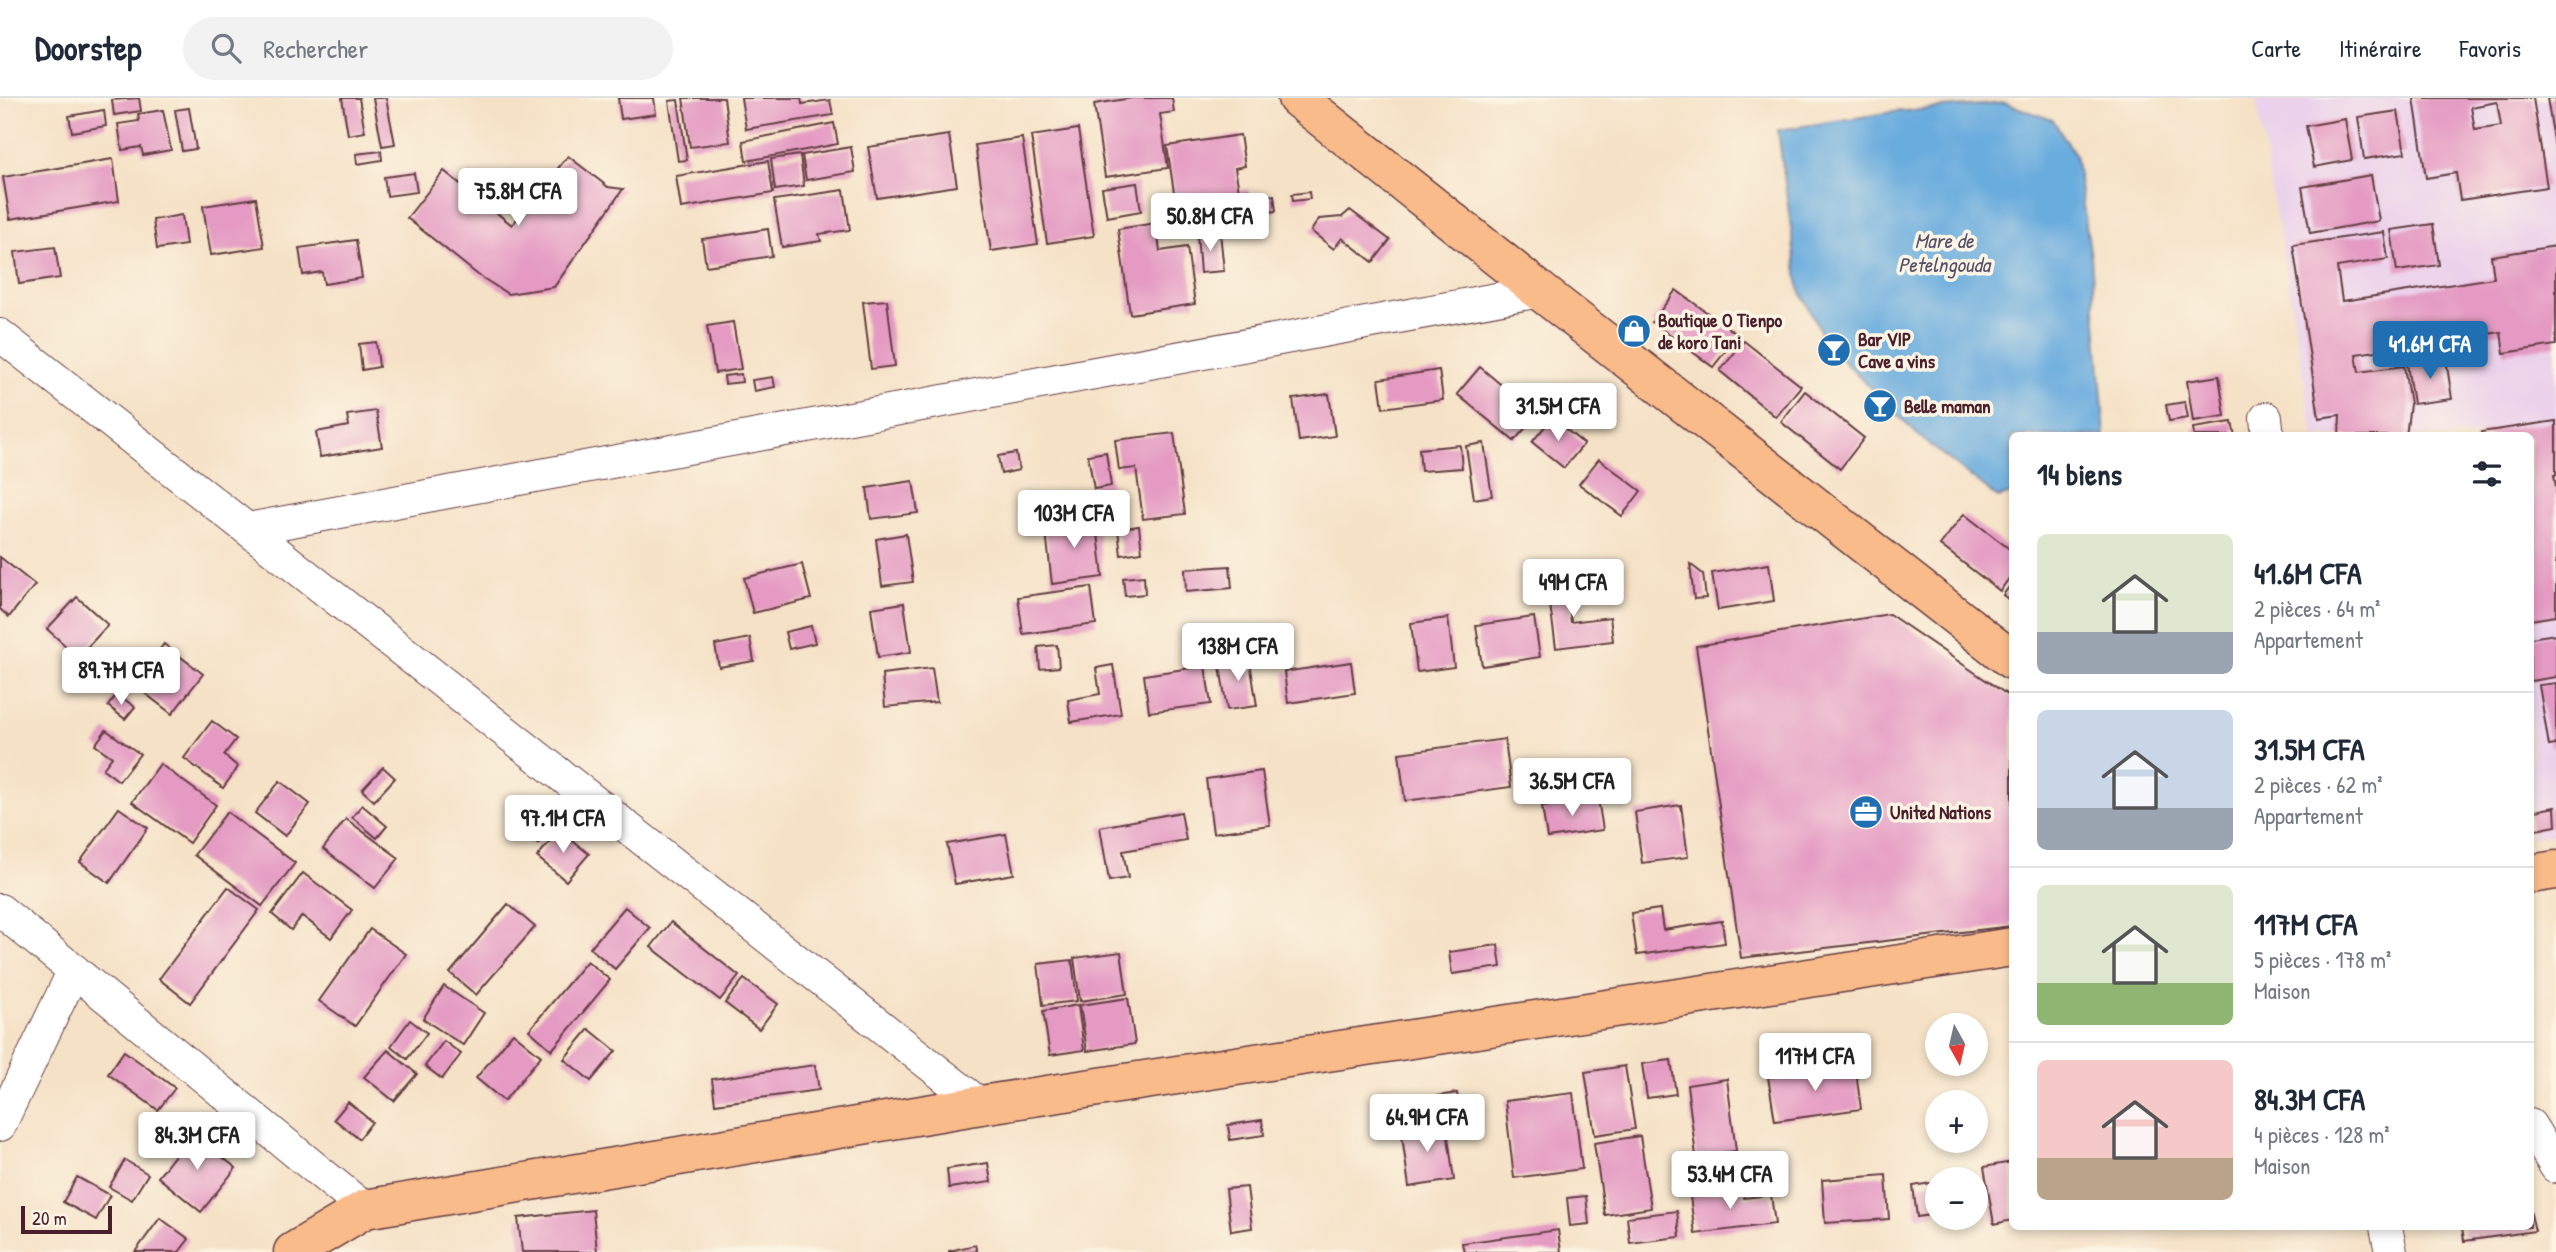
<!DOCTYPE html>
<html lang="fr">
<head>
<meta charset="utf-8">
<style>
	:root { --surface:#fff; --page:#f2f2f3; --text:#1f2937; --muted:#747a83; --line:#e0e1e3; --accent:#1f6fb2 }
	body { margin:0; font-family:"Patrick Hand",sans-serif; background:var(--page); color:var(--text); height:100vh; display:flex; flex-direction:column; font-size:26px; white-space:nowrap }
	* { box-sizing:border-box; margin:0 }
	p { font-size:23px; color:var(--muted) }
	.icon { flex:none; width:38px; height:38px; fill:none; stroke:currentColor; stroke-width:2; stroke-linecap:round; stroke-linejoin:round }
	.map { position:relative; flex:1; overflow:hidden }
	.side { position:absolute; left:2009px; top:334px; width:525px; height:798px; display:flex; flex-direction:column; background:var(--surface); border-radius:10px; box-shadow:0 4px 10px #0003 }
	.side>* { flex:none }
	.needle { width:46px; rotate:172deg }
	.fabs { position:absolute; left:1925px; top:915px; display:grid; gap:14px }
	.fabs a { display:grid; place-items:center; width:63px; height:63px; border-radius:50%; background:var(--surface); box-shadow:0 4px 10px #0003; font-size:35px }
	.scale { position:absolute; left:21px; bottom:18px; width:91px; box-sizing:border-box; padding-left:7px; border:4px solid #4a1f2b; border-top:0; font-size:19px; line-height:24px; white-space:nowrap; color:#4a1f2b; -webkit-text-stroke:5px #fcf5e5; paint-order:stroke }
	.price { position:absolute; translate:-50% -60px; padding:0 16px; border-radius:7px; background:#fff; color:#222; font-size:23px; line-height:46px; filter:drop-shadow(0 2px 4px #0008) }
	.price::after { content:''; position:absolute; left:50%; top:42px; width:21px; height:16px; margin-left:-10px; background:inherit; clip-path:polygon(0 0,100% 0,50% 100%) }
	.price.selected { background:var(--accent); color:#fff }
	ul { padding:0; list-style:none }
	li { display:flex; align-items:center; gap:21px; height:175px; padding:0 28px }
	li+li { border-top:2px solid var(--line) }
	li span { display:grid; place-items:center; flex:none; width:196px; height:140px; border-radius:10px; color:#555 }
	li>.icon { margin-inline-start:auto }
	span .icon { width:84px; height:84px; fill:#fffc; stroke-width:1 }
	li b { font-size:30px }
	h2 { display:flex; justify-content:space-between; align-items:center; height:84px; padding:0 28px; font-size:30px }
	header { display:flex; align-items:center; gap:42px; box-sizing:border-box; height:98px; padding:0 35px; background:var(--surface); border-bottom:2px solid var(--line) }
	header strong { font-size:33px }
	nav { display:flex; gap:38px; margin-inline-start:auto; font-size:24px }
	.search { width:490px; height:63px; background:var(--page); display:flex; align-items:center; gap:18px; box-sizing:border-box; padding:0 24px; border-radius:38px; color:var(--muted); font-size:26px }
	.map>svg:first-child { display:block }
	.built { fill:#ebd1eb }
	.water { fill:#69acde; stroke:#5a6684; stroke-width:2 }
	.building { fill:#e49ac2; fill-rule:evenodd }
	.lines { fill:none; stroke-linecap:round; stroke-linejoin:round }
	.minor-casing { stroke:#643c42; stroke-width:34 }
	.major-casing { stroke:#643c42; stroke-width:41 }
	.minor { stroke:#fff; stroke-width:32 }
	.major { stroke:#fabb8b; stroke-width:38 }
	.labels { text-anchor:middle; stroke-width:7; stroke-linejoin:round; paint-order:stroke }
	.poi-label { font-size:19px; font-weight:bold; fill:#4a1f2b; stroke:#fcf5e5; text-anchor:start }
	.water-label { font-size:21px; font-style:italic; fill:#55506a; stroke:#fcf5e5 }
</style>
</head>
<body>
<header>
<strong>Doorstep</strong>
<div class="search"><svg class="icon" aria-label="search" viewBox="0 0 24 24"><circle cx="10" cy="10" r="6"/><path d="M15 15l6 6"/></svg>Rechercher</div>
<nav><a>Carte</a><a>Itinéraire</a><a>Favoris</a></nav>
</header>
<div class="map">
<svg width="2556" height="1154" viewBox="0 0 2556 1154">
	<rect width="100%" height="100%" fill="#fcf5e5"/>
	<filter id="ink" filterUnits="userSpaceOnUse"><feTurbulence type="fractalNoise" baseFrequency=".0143" numOctaves="2"/><feDisplacementMap in="SourceGraphic" scale="14" xChannelSelector="R" yChannelSelector="G"/><feConvolveMatrix kernelMatrix="1 2 1 2 8 2 1 2 1" color-interpolation-filters="sRGB"/></filter>
	<filter id="wash" filterUnits="userSpaceOnUse"><feTurbulence type="fractalNoise" baseFrequency=".00686" numOctaves="4" result="noise"/><feDisplacementMap in="SourceGraphic" scale="28" xChannelSelector="R" yChannelSelector="G"/><feGaussianBlur stdDeviation="1.57" result="paint"/><feColorMatrix in="noise" values="0 0 0 0 0 0 0 0 0 0 0 0 0 0 0 0 0 1.4 0 .05"/><feComposite in="paint" operator="in"/></filter>
	<g filter="url(#wash)">
		<rect width="100%" height="100%" fill="#f5e1c6"/>
		<!-- built -->
		<path class="built" d="M2256,0H2556V737L2531,740L2530,338H2314Z"/>
		<!-- water -->
		<path class="water" d="M2005,5L2053,22L2075,56L2091,159L2105,338H2012V396L1998,400L1920,339L1827,247L1799,190L1778,32L1893,14Z"/>
		<g id="blocks">
			<!-- building -->
			<g class="building">
				<path d="M139,0L141,13L114,17L112,2Z"/>
				<path d="M342,0H359L365,34L348,37Z"/>
				<path d="M373,0H386L395,46L382,48Z"/>
				<path d="M618,0H654L656,16L621,21Z"/>
				<path d="M683,0H724L730,44L690,49Z"/>
				<path d="M741,0H801L802,6L830,2L833,17L746,31Z"/>
				<path d="M1132,0H1172L1174,14L1160,16L1168,70L1105,79L1094,6Z"/>
				<path d="M2414,0H2533L2547,89L2460,102L2456,75L2426,80ZM2497,4L2501,28L2475,32L2471,9Z"/>
				<path d="M2547,0H2556V48H2555Z"/>
				<path d="M678,2L687,62L678,63L669,3Z"/>
				<path d="M189,10L196,51L182,53L175,12Z"/>
				<path d="M104,12L106,28L72,34L69,18Z"/>
				<path d="M163,12L171,52L143,57L141,49L122,52L118,26L139,23L138,16Z"/>
				<path d="M2398,13L2405,55L2364,61L2358,19Z"/>
				<path d="M2345,21L2352,62L2314,69L2306,28Z"/>
				<path d="M834,25L838,46L746,63L743,43Z"/>
				<path d="M1078,31L1094,138L1047,145L1031,38Z"/>
				<path d="M949,37L957,88L877,100L868,49Z"/>
				<path d="M1240,37L1245,68L1235,70L1239,93L1248,91L1250,100L1274,97L1276,113L1179,128L1167,48Z"/>
				<path d="M1022,40L1038,146L991,153L975,47Z"/>
				<path d="M851,49L855,74L806,82L802,57Z"/>
				<path d="M381,53L382,62L357,66L356,56Z"/>
				<path d="M800,57L804,88L775,92L771,61Z"/>
				<path d="M568,58L608,89L623,91L554,189L508,196L478,177L407,120L444,73L512,127Z"/>
				<path d="M113,61L119,103L10,121L3,79Z"/>
				<path d="M768,63L773,95L681,110L676,78Z"/>
				<path d="M414,75L417,94L387,98L384,79Z"/>
				<path d="M2371,77L2379,123L2310,135L2302,89Z"/>
				<path d="M1137,85L1141,113L1107,119L1102,90Z"/>
				<path d="M844,92L850,132L819,136L821,143L782,149L774,102Z"/>
				<path d="M1309,94L1310,101L1293,103L1292,96Z"/>
				<path d="M256,100L264,149L211,157L203,108Z"/>
				<path d="M1350,112L1390,142L1373,164L1342,140L1334,151L1311,133L1319,121L1342,119Z"/>
				<path d="M182,117L186,147L157,151L153,122Z"/>
				<path d="M1156,125L1160,153L1187,149L1195,206L1130,216L1118,131Z"/>
				<path d="M2433,126L2439,167L2397,173L2391,132Z"/>
				<path d="M768,131L772,158L706,168L702,141Z"/>
				<path d="M1220,134L1224,173L1200,175L1197,136Z"/>
				<path d="M2384,134L2388,161L2337,169L2342,203L2494,180L2491,158L2556,148V247L2504,255L2501,234L2356,256L2359,274L2404,268L2410,306L2406,338H2339L2340,317L2319,320L2293,147Z"/>
				<path d="M356,142L362,180L324,186L322,174L303,177L299,150Z"/>
				<path d="M55,149L60,180L19,186L15,154Z"/>
				<path d="M1676,192L1738,237L1713,269L1652,224Z"/>
				<path d="M887,202L895,268L871,271L863,204Z"/>
				<path d="M733,224L741,271L715,275L707,228Z"/>
				<path d="M1744,243L1801,288L1776,319L1720,273Z"/>
				<path d="M376,244L379,269L362,272L359,246Z"/>
				<path d="M2446,261L2452,301L2413,306L2407,266Z"/>
				<path d="M1480,269L1537,317L1514,343L1457,296Z"/>
				<path d="M1439,272L1443,302L1383,310L1379,281Z"/>
				<path d="M741,276L742,284L725,286L724,278Z"/>
				<path d="M2219,278L2225,318L2193,323L2187,283Z"/>
				<path d="M773,279L775,289L754,293L752,282Z"/>
				<path d="M1805,293L1864,340L1840,371L1781,324Z"/>
				<path d="M1329,296L1335,338L1299,343L1293,301Z"/>
				<path d="M2185,304L2188,320L2169,323L2166,307Z"/>
				<path d="M376,313L382,349L320,359L316,334L349,328L347,317Z"/>
				<path d="M1552,320L1584,346L1564,370L1532,344Z"/>
				<path d="M2556,323V377H2554L2556,390V518L2530,522V338H2482L2481,334Z"/>
				<path d="M2232,324L2235,338H2194L2193,330Z"/>
				<path d="M1174,335L1185,416L1143,421L1136,370L1119,372L1115,342Z"/>
				<path d="M1484,345L1492,398L1474,401L1466,348Z"/>
				<path d="M1460,347L1462,370L1421,373L1419,351Z"/>
				<path d="M1106,354L1111,388L1094,391L1088,357Z"/>
				<path d="M1016,355L1019,372L1001,376L998,358Z"/>
				<path d="M1599,361L1641,393L1622,418L1579,386Z"/>
				<path d="M913,383L918,415L871,421L867,390Z"/>
				<path d="M1964,416L2012,453V476L2000,493L1940,447Z"/>
				<path d="M1096,418L1103,479L1052,486L1045,425Z"/>
				<path d="M1139,428L1142,454L1121,457L1118,431Z"/>
				<path d="M906,436L913,484L882,488L876,441Z"/>
				<path d="M0,459L35,487L9,519L0,511Z"/>
				<path d="M802,466L811,501L753,515L744,480Z"/>
				<path d="M1690,466L1703,476L1706,500L1694,501Z"/>
				<path d="M1769,466L1774,503L1718,512L1712,475Z"/>
				<path d="M1230,468L1232,490L1186,494L1185,471Z"/>
				<path d="M1565,476L1571,524L1610,519L1613,543L1556,550L1546,478Z"/>
				<path d="M1144,478L1145,496L1125,498L1123,480Z"/>
				<path d="M2012,485V504L2003,497Z"/>
				<path d="M1091,489L1096,526L1023,536L1018,499Z"/>
				<path d="M77,499L108,527L78,559L47,531Z"/>
				<path d="M904,505L911,554L878,559L871,510Z"/>
				<path d="M1889,516L2012,600V828L1741,860L1696,548Z"/>
				<path d="M1534,519L1540,559L1482,568L1476,527Z"/>
				<path d="M1448,520L1454,569L1417,574L1411,525Z"/>
				<path d="M811,528L815,545L789,551L785,534Z"/>
				<path d="M2556,536V579L2530,583V540Z"/>
				<path d="M750,540L754,563L719,569L715,547Z"/>
				<path d="M164,546L203,576L172,616L133,586Z"/>
				<path d="M1057,547L1059,569L1040,571L1038,549Z"/>
				<path d="M1249,558L1257,608L1227,612L1219,562Z"/>
				<path d="M1351,564L1355,595L1288,605L1284,574Z"/>
				<path d="M1113,567L1121,616L1071,624L1068,602L1100,596L1096,570Z"/>
				<path d="M1205,568L1211,606L1149,614L1144,577Z"/>
				<path d="M932,570L937,604L885,609L882,576Z"/>
				<path d="M2556,585V647L2549,648L2539,587Z"/>
				<path d="M117,596L135,609L125,621L108,608Z"/>
				<path d="M212,623L236,641L224,657L238,669L223,690L184,660Z"/>
				<path d="M106,632L140,656L119,683L103,671L112,659L95,647Z"/>
				<path d="M1505,641L1511,689L1405,703L1399,655Z"/>
				<path d="M160,666L216,707L189,745L132,704Z"/>
				<path d="M383,669L395,680L374,703L362,692Z"/>
				<path d="M1262,673L1270,727L1213,735L1206,681Z"/>
				<path d="M280,683L310,706L285,738L255,715Z"/>
				<path d="M1598,701L1603,732L1547,740L1542,708Z"/>
				<path d="M362,707L387,728L377,740L352,719Z"/>
				<path d="M523,707L550,730L538,746L510,723Z"/>
				<path d="M1681,707L1688,759L1642,765L1635,714Z"/>
				<path d="M2555,709L2556,728L2530,733V714Z"/>
				<path d="M119,710L148,730L109,785L80,764Z"/>
				<path d="M227,714L295,765L262,808L194,757Z"/>
				<path d="M1181,714L1186,742L1123,753L1128,780L1109,783L1100,729Z"/>
				<path d="M346,721L399,760L375,790L323,751Z"/>
				<path d="M559,732L589,756L566,783L537,759Z"/>
				<path d="M1006,736L1014,776L955,786L947,746Z"/>
				<path d="M303,775L352,812L331,840L302,818L291,832L272,816Z"/>
				<path d="M228,789L259,812L190,905L159,881Z"/>
				<path d="M508,806L535,829L476,897L450,875Z"/>
				<path d="M625,809L650,830L615,871L590,850Z"/>
				<path d="M1660,811L1663,832L1722,823L1725,845L1637,857L1631,815Z"/>
				<path d="M671,824L739,878L720,902L651,849Z"/>
				<path d="M370,831L406,856L355,928L319,903Z"/>
				<path d="M1498,847L1501,869L1452,876L1449,854Z"/>
				<path d="M1121,854L1127,896L1080,903L1074,860Z"/>
				<path d="M1072,862L1077,903L1043,907L1038,866Z"/>
				<path d="M587,863L610,882L552,952L529,932Z"/>
				<path d="M744,881L778,906L759,931L725,905Z"/>
				<path d="M444,888L484,915L463,947L423,921Z"/>
				<path d="M1128,900L1135,946L1087,953L1080,907Z"/>
				<path d="M1078,907L1084,952L1050,957L1043,913Z"/>
				<path d="M410,922L427,935L407,961L391,948Z"/>
				<path d="M589,931L616,953L591,983L564,961Z"/>
				<path d="M513,935L541,958L504,1003L476,980Z"/>
				<path d="M444,943L461,956L442,981L425,968Z"/>
				<path d="M388,952L417,976L394,1003L364,979Z"/>
				<path d="M124,953L175,990L158,1012L108,976Z"/>
				<path d="M1671,962L1676,996L1647,1000L1642,966Z"/>
				<path d="M815,967L819,992L715,1006L712,981Z"/>
				<path d="M1855,967L1861,1011L1775,1023L1768,979Z"/>
				<path d="M1625,968L1635,1031L1595,1037L1585,974Z"/>
				<path d="M1727,981L1736,1053L1696,1058L1687,987Z"/>
				<path d="M1457,995L1460,1011L1421,1017L1419,1001Z"/>
				<path d="M1573,995L1582,1071L1514,1080L1505,1003Z"/>
				<path d="M348,1004L372,1024L359,1041L334,1021Z"/>
				<path d="M1262,1022L1264,1037L1230,1042L1228,1027Z"/>
				<path d="M1446,1024L1454,1082L1409,1089L1401,1030Z"/>
				<path d="M192,1035L236,1070L201,1114L158,1079Z"/>
				<path d="M1640,1038L1651,1110L1605,1117L1594,1045Z"/>
				<path d="M125,1062L148,1076L132,1102L109,1089Z"/>
				<path d="M2012,1064V1122L1994,1126L1984,1069Z"/>
				<path d="M988,1065L991,1084L949,1090L947,1071Z"/>
				<path d="M1886,1077L1889,1121L1825,1125L1822,1082Z"/>
				<path d="M77,1079L110,1097L96,1122L63,1104Z"/>
				<path d="M1937,1084V1116L1917,1119L1913,1088Z"/>
				<path d="M1247,1089L1252,1130L1231,1133L1226,1091Z"/>
				<path d="M1743,1091L1744,1100L1771,1097L1775,1126L1695,1136L1690,1098Z"/>
				<path d="M1586,1098L1589,1126L1570,1128L1567,1100Z"/>
				<path d="M593,1112L597,1154H522L518,1120Z"/>
				<path d="M2530,1112L2535,1133L2464,1143L2462,1129H2530Z"/>
				<path d="M1677,1113L1680,1139L1630,1145L1627,1119Z"/>
				<path d="M160,1120L189,1141L179,1154H135Z"/>
				<path d="M1558,1132L1561,1154H1464L1462,1145Z"/>
				<path d="M975,1147L977,1154H949V1153Z"/>
			</g>
		</g>
	</g>
	<g filter="url(#ink)">
		<use href="#blocks" fill-opacity="0" stroke="#643c42" stroke-width="2"/>
		<g class="lines">
			<!-- minor casing -->
			<g class="minor-casing">
				<g id="minor">
					<path d="M0,237L981,1007"/>
					<path d="M2266,320L2268,338"/>
					<path d="M248,431L1540,193"/>
					<path d="M0,812L365,1111"/>
					<path d="M0,1027L74,872"/>
					<path d="M2530,1027L2556,1069"/>
					<path d="M2386,1129L2391,1154"/>
				</g>
			</g>
			<!-- major casing -->
			<g class="major-casing">
				<g id="major">
					<path d="M1297,0L1540,193L2012,562"/>
					<path d="M2530,776L2556,772"/>
					<path d="M293,1154L365,1111L981,1007L2012,849"/>
				</g>
			</g>
			<!-- minor -->
			<use href="#minor" class="minor"/>
			<!-- major -->
			<use href="#major" class="major"/>
		</g>
	</g>
	<!-- icons -->
	<defs>
		<g id="shop-disc" transform="scale(1.75)"><circle r="9.5" fill="#1f6fb2" stroke="#fcf5e5"/><path d="M-5-2.5h2.3a2.7 3.5 0 0 1 5.4 0H5L5.5 6h-11ZM-1.5-2.5h3a1.5 2.3 0 0 0-3 0Z" fill="#fff"/></g>
		<g id="bar-disc" transform="scale(1.75)"><circle r="9.5" fill="#1f6fb2" stroke="#fcf5e5"/><path d="M-6-5H6L.8 .8V4.5H3.5V6h-7V4.5H-.8V.8Z" fill="#fff"/></g>
		<g id="office-disc" transform="scale(1.75)"><circle r="9.5" fill="#1f6fb2" stroke="#fcf5e5"/><path d="M-6-3h4V-5.5h4V-3h4V5H-6ZM-1-4.5V-3h2v-1.5ZM-6 0V1H6V0Z" fill="#fff"/></g>
	</defs>
	<g fill-rule="evenodd">
		<use href="#shop-disc" x="1634" y="233"/>
		<use href="#bar-disc" x="1834" y="252"/>
		<use href="#bar-disc" x="1880" y="308"/>
		<use href="#office-disc" x="1866" y="714"/>
	</g>
	<g class="labels">
		<!-- poi labels -->
		<g class="poi-label">
			<text x="1658" y="229">Boutique O Tienpo<tspan x="1658" dy="22">de koro Tani</tspan></text>
			<text x="1858" y="248">Bar VIP<tspan x="1858" dy="22">Cave a vins</tspan></text>
			<text x="1904" y="315">Belle maman</text>
			<text x="1890" y="721">United Nations</text>
		</g>
		<!-- water labels -->
		<g class="water-label">
			<text x="1944" y="150">Mare de<tspan x="1944" dy="24">Petelngouda</tspan></text>
		</g>
	</g>
</svg>
<div class="fabs">
<a><svg class="needle" viewBox="-14 -14 28 28"><path d="M0-13l5 13h-10z" fill="#e53935"/><path d="M0 13l5-13h-10z" fill="#747a83"/></svg></a>
<a>+</a>
<a>−</a>
</div>
<div class="scale">20 m</div>
<b class="price" style="left:518px;top:130px">75.8M CFA</b>
<b class="price" style="left:1210px;top:155px">50.8M CFA</b>
<b class="price selected" style="left:2430px;top:283px">41.6M CFA</b>
<b class="price" style="left:1558px;top:345px">31.5M CFA</b>
<b class="price" style="left:1074px;top:452px">103M CFA</b>
<b class="price" style="left:1573px;top:521px">49M CFA</b>
<b class="price" style="left:1238px;top:585px">138M CFA</b>
<b class="price" style="left:121px;top:609px">89.7M CFA</b>
<b class="price" style="left:1572px;top:720px">36.5M CFA</b>
<b class="price" style="left:563px;top:757px">97.1M CFA</b>
<b class="price" style="left:1815px;top:995px">117M CFA</b>
<b class="price" style="left:1427px;top:1056px">64.9M CFA</b>
<b class="price" style="left:197px;top:1074px">84.3M CFA</b>
<b class="price" style="left:1730px;top:1113px">53.4M CFA</b>
<section class="side">
<h2>14 biens<svg class="icon" aria-label="filters" viewBox="0 0 24 24"><path d="M4 7h16M4 17h16"/><circle cx="9" cy="7" r="2"/><circle cx="15" cy="17" r="2"/></svg></h2>
<ul>
<li><span style="background:linear-gradient(#dfe7d0 70%,#9aa5b1 0)"><svg class="icon" aria-label="home" viewBox="0 0 24 24"><path d="M3 11l9-7 9 7M6 9v11h12V9"/></svg></span><div><b>41.6M CFA</b><p>2 pièces · 64 m²</p><p>Appartement</p></div></li>
<li><span style="background:linear-gradient(#c9d6e8 70%,#9aa5b1 0)"><svg class="icon" aria-label="home" viewBox="0 0 24 24"><path d="M3 11l9-7 9 7M6 9v11h12V9"/></svg></span><div><b>31.5M CFA</b><p>2 pièces · 62 m²</p><p>Appartement</p></div></li>
<li><span style="background:linear-gradient(#dfe7d0 70%,#8fb573 0)"><svg class="icon" aria-label="home" viewBox="0 0 24 24"><path d="M3 11l9-7 9 7M6 9v11h12V9"/></svg></span><div><b>117M CFA</b><p>5 pièces · 178 m²</p><p>Maison</p></div></li>
<li><span style="background:linear-gradient(#f6c9c9 70%,#b9a48a 0)"><svg class="icon" aria-label="home" viewBox="0 0 24 24"><path d="M3 11l9-7 9 7M6 9v11h12V9"/></svg></span><div><b>84.3M CFA</b><p>4 pièces · 128 m²</p><p>Maison</p></div></li>
</ul>
</section>
</div>
</body>
</html>
